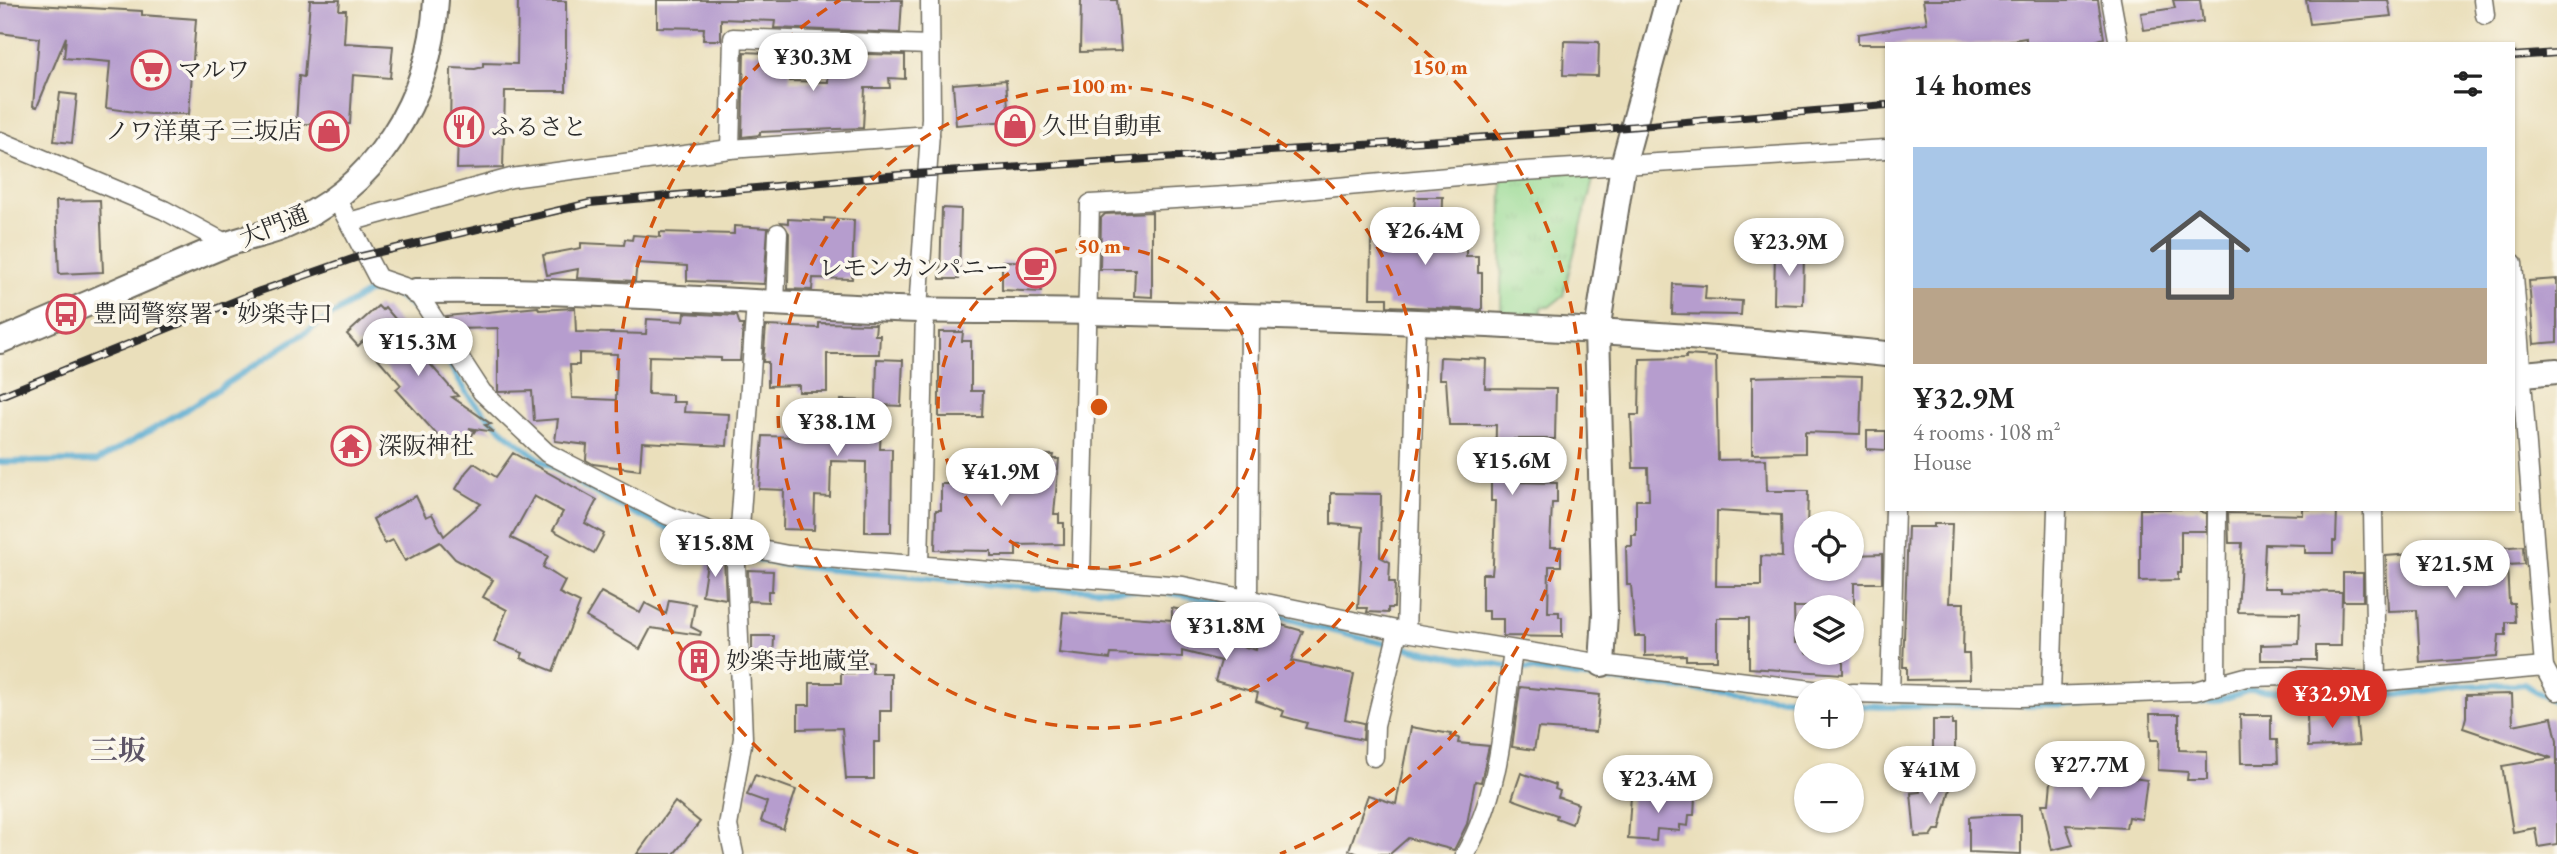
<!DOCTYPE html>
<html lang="en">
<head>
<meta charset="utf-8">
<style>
	:root { --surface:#fff; --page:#f2f2f2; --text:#222; --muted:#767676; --accent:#d93025 }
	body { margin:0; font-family:"EB Garamond","Noto Serif JP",serif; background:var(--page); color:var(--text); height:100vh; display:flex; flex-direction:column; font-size:26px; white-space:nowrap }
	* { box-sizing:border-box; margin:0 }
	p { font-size:23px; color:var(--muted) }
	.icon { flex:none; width:38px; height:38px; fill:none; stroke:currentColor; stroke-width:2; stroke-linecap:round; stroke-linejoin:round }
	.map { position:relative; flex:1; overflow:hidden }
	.details { position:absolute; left:1885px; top:42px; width:630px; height:469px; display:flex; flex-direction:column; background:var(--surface); border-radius:0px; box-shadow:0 2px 5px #0004 }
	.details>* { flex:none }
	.tools { position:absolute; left:1794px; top:511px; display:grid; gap:14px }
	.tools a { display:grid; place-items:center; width:70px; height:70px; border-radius:50%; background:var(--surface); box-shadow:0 2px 5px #0004; font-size:35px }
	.price { position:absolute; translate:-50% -60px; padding:0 16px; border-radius:24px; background:#fff; color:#222; font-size:23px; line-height:46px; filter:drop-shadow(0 2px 4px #0008) }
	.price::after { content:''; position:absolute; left:50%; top:42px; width:21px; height:16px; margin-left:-10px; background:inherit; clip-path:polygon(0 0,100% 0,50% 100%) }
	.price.current { background:var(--accent); color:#fff }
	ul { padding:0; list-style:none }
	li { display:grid; align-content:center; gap:14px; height:371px; padding:0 28px }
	li span { display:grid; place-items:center; height:217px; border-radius:0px; color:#555 }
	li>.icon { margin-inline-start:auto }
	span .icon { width:126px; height:126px; fill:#fffc; stroke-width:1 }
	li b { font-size:30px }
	h2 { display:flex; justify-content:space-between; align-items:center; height:84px; padding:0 28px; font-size:30px }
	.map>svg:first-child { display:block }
	.park { fill:url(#park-tufts); stroke:#60825e; stroke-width:2 }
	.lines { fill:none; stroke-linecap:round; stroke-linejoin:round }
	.stream { stroke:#53a8cf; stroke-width:6 }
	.building { fill:#b69dce; fill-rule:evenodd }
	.street-casing { stroke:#6e6a5d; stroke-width:21 }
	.secondary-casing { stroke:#6e6a5d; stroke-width:28 }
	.street { stroke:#fff; stroke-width:18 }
	.secondary { stroke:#fff; stroke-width:24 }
	.rail-casing { stroke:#2b2b2b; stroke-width:8 }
	.rail { stroke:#fbf7ec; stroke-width:5; stroke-dasharray:16; stroke-linecap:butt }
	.ring { fill:none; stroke:#d5540f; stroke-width:3.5; stroke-dasharray:12 9 }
	.labels { text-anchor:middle; stroke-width:7; stroke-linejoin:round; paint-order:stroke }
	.poi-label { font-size:24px; fill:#2b2b2b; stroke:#fbf7ec; text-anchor:start }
	.street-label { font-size:24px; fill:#2b2b2b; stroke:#fbf7ec }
	.quarter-label { font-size:28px; font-weight:bold; fill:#5c5364; stroke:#fbf7ec }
	.centre { fill:#d5540f; stroke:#fbf7ec; stroke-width:3.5 }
	.ring-label { font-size:21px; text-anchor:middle; font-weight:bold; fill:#d5540f; stroke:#fbf7ec; stroke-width:7; stroke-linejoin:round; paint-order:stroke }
</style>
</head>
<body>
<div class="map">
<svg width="2557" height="854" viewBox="0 0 2557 854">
	<defs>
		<pattern id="park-tufts" width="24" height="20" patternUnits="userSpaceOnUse" patternTransform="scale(1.75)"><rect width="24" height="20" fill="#95d992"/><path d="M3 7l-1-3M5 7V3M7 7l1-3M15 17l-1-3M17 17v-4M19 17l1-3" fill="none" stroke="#81ba7e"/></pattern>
	</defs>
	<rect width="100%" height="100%" fill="#fbf7ec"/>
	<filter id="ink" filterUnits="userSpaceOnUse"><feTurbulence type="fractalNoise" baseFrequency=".0143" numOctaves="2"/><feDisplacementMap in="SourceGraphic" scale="14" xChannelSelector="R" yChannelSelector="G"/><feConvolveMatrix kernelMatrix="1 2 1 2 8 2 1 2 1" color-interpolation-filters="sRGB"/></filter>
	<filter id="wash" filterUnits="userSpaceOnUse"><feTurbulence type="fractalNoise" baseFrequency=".00686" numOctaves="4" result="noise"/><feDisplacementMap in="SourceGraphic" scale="28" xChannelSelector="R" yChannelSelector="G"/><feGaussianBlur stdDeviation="1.57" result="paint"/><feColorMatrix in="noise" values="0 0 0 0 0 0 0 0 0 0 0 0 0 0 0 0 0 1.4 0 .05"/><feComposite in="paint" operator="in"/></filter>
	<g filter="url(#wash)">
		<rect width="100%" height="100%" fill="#eadfbb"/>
		<!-- park -->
		<path class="park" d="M1585,171L1593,180L1563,296L1549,307H1541V315L1506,314L1501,309L1502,176Z"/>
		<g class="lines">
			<!-- stream -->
			<g class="stream">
				<path d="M0,462L97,461L181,413L368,292C428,284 442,367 474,402C530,465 627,513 705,544C756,565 810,568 865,573C917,577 969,583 1020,587C1069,590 1120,587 1168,593C1246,602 1320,631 1396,646C1530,674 1670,688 1806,700"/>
				<path d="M1852,705L1882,707L2213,702L2251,690L2398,695L2459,686L2524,684L2557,703"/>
			</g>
		</g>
		<g id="blocks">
			<!-- building -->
			<g class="building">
				<path d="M310,0H340L339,10H346L344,43L393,46L390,78L353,75L350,124H296L299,76L304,77Z"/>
				<path d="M657,0H902L900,33L774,28L775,21L721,19V40H703L704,28L657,27Z"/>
				<path d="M1081,0H1117L1121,51L1080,52Z"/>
				<path d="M1923,0H2098L2104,38L2087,44H2026V38L1988,44H1858V34L1927,23Z"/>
				<path d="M2173,0H2200L2203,22L2144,30L2141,13L2175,8Z"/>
				<path d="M2306,0H2388L2391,16L2310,24Z"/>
				<path d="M518,1H566V91H505L503,168L457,169L458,132L450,131L451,68L475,69L483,67V63L517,64Z"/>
				<path d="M0,3L142,11V15L196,19L189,114H149L106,108L110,62L64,58L66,37L37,107L33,106L39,38L0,33Z"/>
				<path d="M1564,41L1599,42L1598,76L1563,75Z"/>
				<path d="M744,52L767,53L766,64L790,65V81L828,82L829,53L905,55V79L889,78L890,88H865L863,128L760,132V135L742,137Z"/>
				<path d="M1006,80L1009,121L956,125L953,84Z"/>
				<path d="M60,93L77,95L72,143L54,141Z"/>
				<path d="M1415,197H1443L1442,248H1466V256H1478V273H1482V310L1387,306V298H1370L1371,239L1412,240Z"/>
				<path d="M100,200L103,272L59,274L56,201Z"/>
				<path d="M942,208L961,209L959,279H940Z"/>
				<path d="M1152,212V297L1134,296L1135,269H1100L1101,218L1105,214Z"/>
				<path d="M824,218L854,220L852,279L813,278L812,290L788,289L789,233L781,222L788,223V219L824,221Z"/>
				<path d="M734,226L768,228L764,284L687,281V266L637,263L635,281L577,278L578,269L547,275L543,255L581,248V243L624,245L625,239L632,240L633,235L660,237V232L734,234Z"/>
				<path d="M1775,250L1804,251L1803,305L1774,304Z"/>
				<path d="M1002,261L1043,262L1041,292L1002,290Z"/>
				<path d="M2557,279V342L2534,344L2529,281Z"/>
				<path d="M1673,284L1706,286L1705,299L1742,301L1741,315L1672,314Z"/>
				<path d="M378,306L382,310L385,307L432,362L430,364L458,396L452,397L491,424L485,425L494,432L469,428L475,431L462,450L449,441L446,445L396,389L401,385L363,341L358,346L347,334Z"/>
				<path d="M538,307L539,310L575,308L576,332L646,334L647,319L684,321L685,313L737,316L740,325H743L740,361H721V358L649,356L648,394L672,395V402H685L684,412L729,414L727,446L642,442L640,470L593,464L586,460L587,445L555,441L558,419L534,421L532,391L498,392V328L454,329L446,316ZM579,353L617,354L616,400L572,398L570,365H579Z"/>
				<path d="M819,323L876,324L875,335H880L879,354H827V392H799V385L768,386V362H763L766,326L819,328Z"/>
				<path d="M939,332H963L962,341H971V391H983L982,417H939Z"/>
				<path d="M1686,355L1716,357L1718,460L1766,459L1767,491H1808L1806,569H1852V555L1882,554V583H1854V607H1794L1795,643H1806V653H1843V674L1749,668V618H1717V660H1686V655L1645,656V636H1635L1631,585H1627L1626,546H1632V535H1636V500H1649L1648,468H1633L1631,415H1639L1640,359L1686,358ZM1717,511L1781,515L1782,557L1761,556V586H1716Z"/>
				<path d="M1440,357L1486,359L1485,388L1556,389L1555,439H1514V482L1557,483V503H1552L1550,547H1561V566H1549L1548,612H1559V617H1562V637L1503,636V619H1489V611H1482V574H1492L1493,563L1495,501H1491V481H1495L1496,425H1449L1446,379H1439Z"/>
				<path d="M877,359L903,360L901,406L882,405L880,449H892L891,532H865L866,462L831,461L830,497L815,496L814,530L783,529L784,490L759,489L763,436L840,438L841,400L876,401Z"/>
				<path d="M1825,375L1862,376L1860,434L1805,432V453L1752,454V377Z"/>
				<path d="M1867,431H1886V450L1867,449Z"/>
				<path d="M513,453L597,500L585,523L604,534L594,553L553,530L563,512L534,496L511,538L548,556L543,567L565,581L559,593L580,603L553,671L521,658L523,653L494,642L507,610L483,597L493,580L455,559L440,542L405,561L393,540L385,544L373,519L416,496L426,517L432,514L444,536L481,504L456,489L466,472L474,463L496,477Z"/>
				<path d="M1005,454L1054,455L1053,459H1059L1054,514H1059V523H1064V544L1016,545V556H991V551L935,550L936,510H941V484H951V472L1004,474Z"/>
				<path d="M1331,493L1381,494L1380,557L1390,562L1389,582H1395L1394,608H1388V613L1367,612L1368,608H1358L1363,527L1331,524Z"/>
				<path d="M2140,509H2200V512L2206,513V531H2181V573H2178V580L2140,581Z"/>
				<path d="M2303,509H2337L2336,541H2333V553H2305V545L2265,544L2263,588H2281V591L2342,592L2341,646H2316V660H2261V645L2299,644L2300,613L2238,612L2242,543H2229L2228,513L2303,515Z"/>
				<path d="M1934,524H1952L1949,603H1964L1963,654H1969L1970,679L1907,680V667H1903L1908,527H1934Z"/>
				<path d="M2523,546L2524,564L2507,565L2509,603H2514L2515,622H2506V635H2499L2497,657L2420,663L2417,610L2388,611L2386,556Z"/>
				<path d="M708,556L724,559L726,599L702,595Z"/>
				<path d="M748,570L773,571L772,591H768V602L749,601Z"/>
				<rect x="2343" y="573" width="20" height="28"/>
				<path d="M601,592L640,613L645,603L666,614L669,600L695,604L691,627L701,632L700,635L651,628L640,649L586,617Z"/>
				<path d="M1172,608L1204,615L1200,634L1256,650L1260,619L1303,631L1291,661L1354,674L1345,719L1364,723L1363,740L1305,728L1307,723L1282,716L1284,711L1256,701L1258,693L1215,681L1221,661L1182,651V657L1111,654L1110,659L1059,653L1063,612L1172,620Z"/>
				<path d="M752,636H774L773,663L752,662Z"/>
				<path d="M854,662H872V673H891V711H880V742H874V779H846L842,728L798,729V705H810V683H841V673H854Z"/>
				<path d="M1520,687L1600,695L1596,732L1538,728L1534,750L1512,747Z"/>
				<path d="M2512,694L2513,725L2552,717L2557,741V844L2538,847L2535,828L2513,832L2502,766L2552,758L2463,728L2466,717V695Z"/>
				<path d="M2150,714H2179V750L2207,751V780H2187L2188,772L2158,770L2159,740H2151Z"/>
				<path d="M2356,714L2359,745L2308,747L2307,715Z"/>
				<path d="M2240,715H2271V740H2277L2278,763H2241Z"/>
				<path d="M1933,720H1952V725H1955V751H1933Z"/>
				<path d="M1411,727L1451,734L1450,736L1459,738L1458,743L1489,746L1481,782L1475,781L1467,824L1454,850L1408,838L1390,854H1358L1349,850L1368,795L1396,804Z"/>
				<path d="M2053,760L2071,761L2070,769L2147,780L2142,819L2128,817L2126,828L2066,825L2073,845L2052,850L2042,804H2049Z"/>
				<path d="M1521,773L1556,785L1555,789L1560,791L1558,797L1578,804L1572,824L1556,818L1557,815L1512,799Z"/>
				<path d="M1933,774L1952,780L1940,830H1935L1931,836L1915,837L1911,793L1920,792L1919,787L1933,782Z"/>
				<path d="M755,775L796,790L783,829L761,821L767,802L747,795Z"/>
				<path d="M1631,796L1695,797L1694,815H1689L1688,826L1680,825V831L1657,829L1656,841L1628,839Z"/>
				<path d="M675,802L700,822L674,854H637Z"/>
				<path d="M1996,815H2021V854L1969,852V817Z"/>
			</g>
		</g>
	</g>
	<g filter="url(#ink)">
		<use href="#blocks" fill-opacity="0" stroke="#6e6a5d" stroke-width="2"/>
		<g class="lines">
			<!-- street casing -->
			<g class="street-casing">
				<g id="street">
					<path d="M2111,0L2119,44"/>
					<path d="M2483,0L2485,15"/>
					<path d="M0,141L164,210L227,244"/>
					<path d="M730,149L733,38L930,45"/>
					<path d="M336,198L378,278L416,291L482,392L547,453L667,515L757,549L788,555L1183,586L1406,632L1602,664L1820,691"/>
					<path d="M349,222L511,178L730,149L930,135"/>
					<path d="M2513,263L2544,667"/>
					<path d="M775,303L778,233"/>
					<path d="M918,310L931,118L930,0"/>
					<path d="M2373,509L2376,682"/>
					<path d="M739,542L756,302"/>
					<path d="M919,565L925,310"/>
					<path d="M1081,577L1090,204L1260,194L1492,173L1886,149"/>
					<path d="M1248,598L1250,318"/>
					<path d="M1406,632L1416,324"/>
					<path d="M2216,687L2217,509"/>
					<path d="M1852,693L2020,697L2195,691L2246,677L2290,676L2376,682L2544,667L2557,691"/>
					<path d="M1890,694L1895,509"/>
					<path d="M2051,695L2057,509"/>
					<path d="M1374,757L1375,725L1398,631"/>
					<path d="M734,854L728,826L743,738L735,540"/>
					<path d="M1465,854C1501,791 1503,721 1513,650"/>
				</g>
			</g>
			<!-- secondary casing -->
			<g class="secondary-casing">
				<g id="secondary">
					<path d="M416,291C584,288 751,304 919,310C975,312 1032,310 1089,312C1355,318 1622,327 1886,354"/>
					<path d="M0,341C75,310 150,276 225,245C243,238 263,235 281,228C376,190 431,99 436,0"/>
					<path d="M2513,375L2557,371"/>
					<path d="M1602,664L1605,614L1597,331L1623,165L1668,0"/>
				</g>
			</g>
			<!-- street -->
			<use href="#street" class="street"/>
			<!-- secondary -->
			<use href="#secondary" class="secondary"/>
			<!-- rail casing -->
			<g class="rail-casing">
				<g id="rail">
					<path d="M2513,56L2557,53"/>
					<path d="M0,396L260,291L358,257L590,203L899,175L1580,131L1886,105"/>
				</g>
			</g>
			<!-- rail -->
			<use href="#rail" class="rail"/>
		</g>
	</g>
	<!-- distance rings -->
	<g class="ring">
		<circle cx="1099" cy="407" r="161"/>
		<circle cx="1099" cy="407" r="321"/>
		<path d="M918 854A482 482 0 0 1 840 0M1358 0A482 482 0 0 1 1280 854"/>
	</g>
	<!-- icons -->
	<defs>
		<g id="supermarket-ring" transform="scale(2.0125)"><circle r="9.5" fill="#fbf7ec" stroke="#d1495b" stroke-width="1.5"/><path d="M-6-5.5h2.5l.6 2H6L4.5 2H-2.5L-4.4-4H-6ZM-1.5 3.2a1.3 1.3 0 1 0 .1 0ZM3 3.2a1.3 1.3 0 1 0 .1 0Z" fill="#d1495b"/></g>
		<g id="shop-ring" transform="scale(2.0125)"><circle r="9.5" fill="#fbf7ec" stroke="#d1495b" stroke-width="1.5"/><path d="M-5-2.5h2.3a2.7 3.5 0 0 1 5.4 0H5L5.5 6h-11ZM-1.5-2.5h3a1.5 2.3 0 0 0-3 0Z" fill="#d1495b"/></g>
		<g id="restaurant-ring" transform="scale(2.0125)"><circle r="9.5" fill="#fbf7ec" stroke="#d1495b" stroke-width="1.5"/><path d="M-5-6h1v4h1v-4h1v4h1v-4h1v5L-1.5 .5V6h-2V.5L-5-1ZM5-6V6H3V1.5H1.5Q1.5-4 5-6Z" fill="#d1495b"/></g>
		<g id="cafe-ring" transform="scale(2.0125)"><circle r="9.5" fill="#fbf7ec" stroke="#d1495b" stroke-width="1.5"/><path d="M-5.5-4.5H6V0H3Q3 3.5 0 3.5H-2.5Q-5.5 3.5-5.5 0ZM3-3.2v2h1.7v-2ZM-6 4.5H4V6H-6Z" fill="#d1495b"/></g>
		<g id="bus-ring" transform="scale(2.0125)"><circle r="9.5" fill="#fbf7ec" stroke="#d1495b" stroke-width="1.5"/><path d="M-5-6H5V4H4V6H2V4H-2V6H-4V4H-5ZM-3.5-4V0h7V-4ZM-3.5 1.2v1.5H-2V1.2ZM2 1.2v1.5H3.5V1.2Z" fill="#d1495b"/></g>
		<g id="temple-ring" transform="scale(2.0125)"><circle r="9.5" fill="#fbf7ec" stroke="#d1495b" stroke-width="1.5"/><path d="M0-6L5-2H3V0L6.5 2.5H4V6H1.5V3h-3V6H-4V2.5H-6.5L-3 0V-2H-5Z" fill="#d1495b"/></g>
		<g id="building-ring" transform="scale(2.0125)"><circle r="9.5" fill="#fbf7ec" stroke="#d1495b" stroke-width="1.5"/><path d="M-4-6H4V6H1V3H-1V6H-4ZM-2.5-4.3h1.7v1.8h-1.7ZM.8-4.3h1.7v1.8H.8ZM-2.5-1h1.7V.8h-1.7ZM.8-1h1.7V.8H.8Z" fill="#d1495b"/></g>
	</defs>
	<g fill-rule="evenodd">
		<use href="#supermarket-ring" x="151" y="70"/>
		<use href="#shop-ring" x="1015" y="126"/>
		<use href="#restaurant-ring" x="464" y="127"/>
		<use href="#shop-ring" x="329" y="131"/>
		<use href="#cafe-ring" x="1036" y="268"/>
		<use href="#bus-ring" x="66" y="314"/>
		<use href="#temple-ring" x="351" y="446"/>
		<use href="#building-ring" x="699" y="661"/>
	</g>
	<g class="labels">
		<!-- poi labels -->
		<g class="poi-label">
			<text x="178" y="78">マルワ</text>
			<text x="1042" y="134">久世自動車</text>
			<text x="491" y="135">ふるさと</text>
			<text x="302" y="139" text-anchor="end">ノワ洋菓子 三坂店</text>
			<text x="1009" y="276" text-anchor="end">レモンカンパニー</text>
			<text x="93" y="322">豊岡警察署・妙楽寺口</text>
			<text x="378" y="454">深阪神社</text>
			<text x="726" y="669">妙楽寺地蔵堂</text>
		</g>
		<!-- street labels -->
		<g class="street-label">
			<text transform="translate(274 226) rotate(-22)" y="8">大門通</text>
		</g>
		<!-- quarter labels -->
		<g class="quarter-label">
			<text x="118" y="760">三坂</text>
		</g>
	</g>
	<circle cx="1099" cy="407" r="10" class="centre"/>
	<g class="ring-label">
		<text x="1440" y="74">150 m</text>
		<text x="1099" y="93">100 m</text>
		<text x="1099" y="253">50 m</text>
	</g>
</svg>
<div class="tools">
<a><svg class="icon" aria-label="locate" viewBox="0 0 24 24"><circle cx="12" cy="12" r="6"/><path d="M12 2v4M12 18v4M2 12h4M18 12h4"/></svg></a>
<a><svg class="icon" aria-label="layers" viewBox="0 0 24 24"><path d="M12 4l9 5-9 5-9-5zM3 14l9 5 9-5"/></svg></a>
<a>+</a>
<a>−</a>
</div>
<b class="price" style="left:813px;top:93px">¥30.3M</b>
<b class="price" style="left:1425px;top:267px">¥26.4M</b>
<b class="price" style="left:1789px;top:278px">¥23.9M</b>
<b class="price" style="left:418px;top:378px">¥15.3M</b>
<b class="price" style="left:837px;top:458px">¥38.1M</b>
<b class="price" style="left:1512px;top:497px">¥15.6M</b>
<b class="price" style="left:1001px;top:508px">¥41.9M</b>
<b class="price" style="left:715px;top:579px">¥15.8M</b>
<b class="price" style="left:2455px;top:600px">¥21.5M</b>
<b class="price" style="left:1226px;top:662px">¥31.8M</b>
<b class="price current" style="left:2332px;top:730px">¥32.9M</b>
<b class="price" style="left:2090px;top:801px">¥27.7M</b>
<b class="price" style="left:1930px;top:806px">¥41M</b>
<b class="price" style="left:1658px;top:815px">¥23.4M</b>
<section class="details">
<h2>14 homes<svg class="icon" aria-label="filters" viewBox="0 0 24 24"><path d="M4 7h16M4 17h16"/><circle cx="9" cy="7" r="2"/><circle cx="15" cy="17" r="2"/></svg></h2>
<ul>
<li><span style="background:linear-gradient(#a9c7e8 65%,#b9a48a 0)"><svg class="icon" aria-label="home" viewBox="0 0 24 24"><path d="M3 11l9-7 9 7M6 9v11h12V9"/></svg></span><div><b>¥32.9M</b><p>4 rooms · 108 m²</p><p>House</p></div></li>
</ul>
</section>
</div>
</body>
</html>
